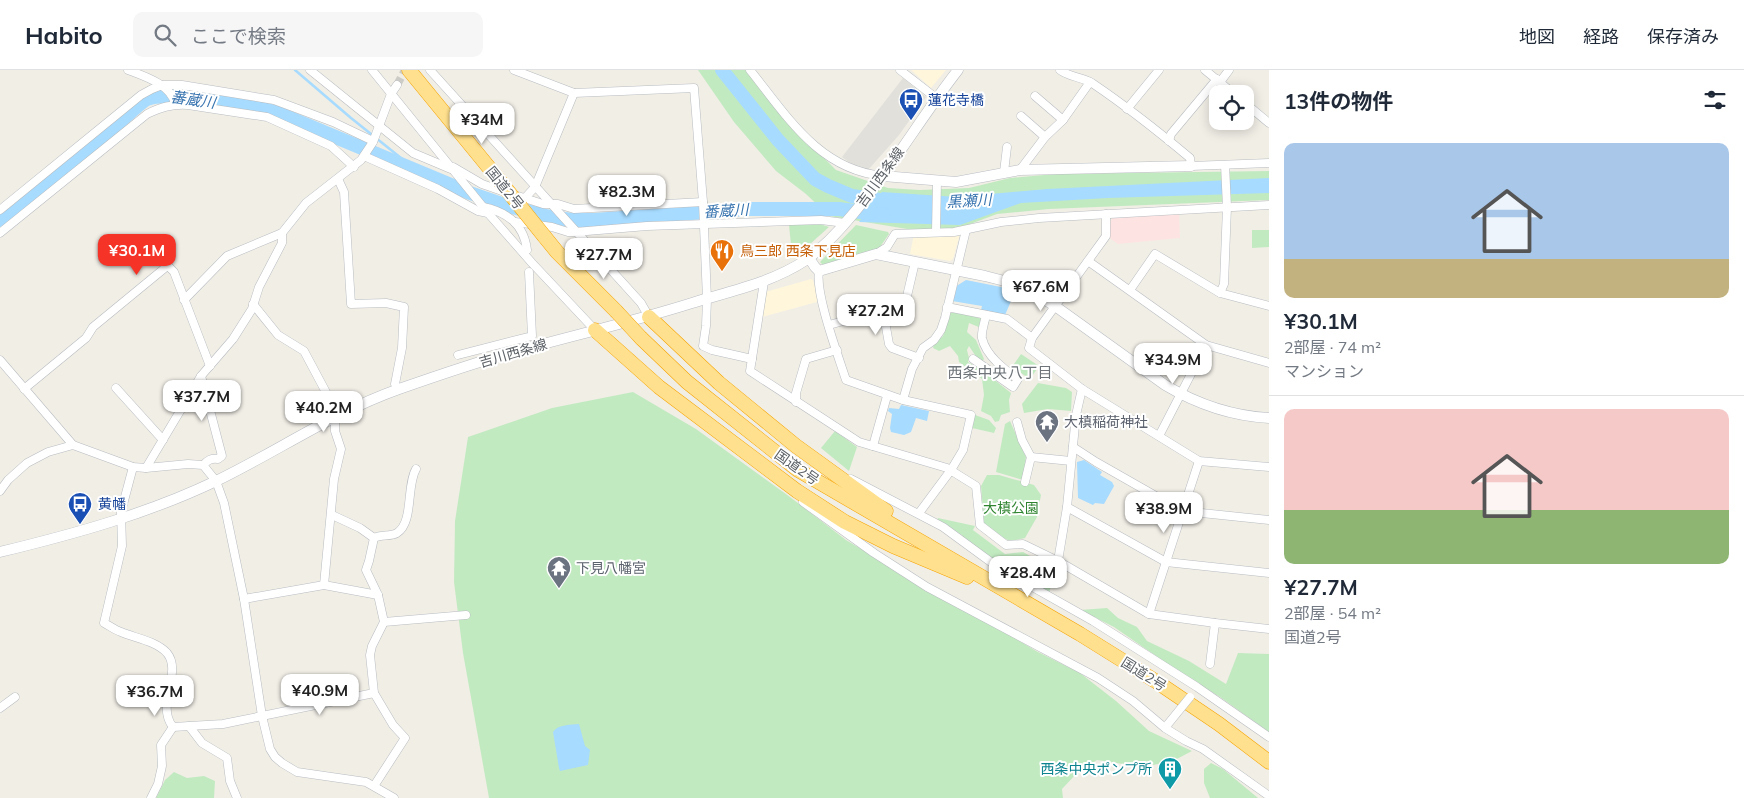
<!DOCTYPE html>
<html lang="ja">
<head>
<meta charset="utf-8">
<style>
	:root { --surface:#fff; --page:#f6f6f7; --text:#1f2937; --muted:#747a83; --line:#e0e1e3; --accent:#f53327 }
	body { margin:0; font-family:Mulish,"Noto Sans JP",sans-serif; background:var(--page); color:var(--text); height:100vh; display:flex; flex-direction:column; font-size:19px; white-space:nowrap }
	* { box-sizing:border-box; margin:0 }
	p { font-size:16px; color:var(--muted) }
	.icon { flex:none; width:28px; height:28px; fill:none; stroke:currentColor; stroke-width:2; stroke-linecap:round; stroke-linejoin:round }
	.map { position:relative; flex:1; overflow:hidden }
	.drawer { display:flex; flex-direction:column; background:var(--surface); width:475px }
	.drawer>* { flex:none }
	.controls { position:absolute; left:1209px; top:15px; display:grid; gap:10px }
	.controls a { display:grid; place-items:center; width:45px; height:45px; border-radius:10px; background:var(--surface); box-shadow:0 2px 12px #0003; font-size:25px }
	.price { position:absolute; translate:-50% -42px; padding:0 11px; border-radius:10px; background:#fff; color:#222; font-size:16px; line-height:32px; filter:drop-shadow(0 1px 2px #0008) }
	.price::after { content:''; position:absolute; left:50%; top:30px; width:15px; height:11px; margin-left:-8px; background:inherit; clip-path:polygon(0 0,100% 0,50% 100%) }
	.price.on { background:var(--accent); color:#fff }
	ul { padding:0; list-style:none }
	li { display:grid; align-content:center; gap:10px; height:265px; padding:0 15px }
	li+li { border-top:1px solid var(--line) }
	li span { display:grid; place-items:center; height:155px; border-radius:10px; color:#555 }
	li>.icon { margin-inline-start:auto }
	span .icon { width:90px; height:90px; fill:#fffc; stroke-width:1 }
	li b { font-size:21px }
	h2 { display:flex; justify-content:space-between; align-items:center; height:60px; padding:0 15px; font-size:21px }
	header { display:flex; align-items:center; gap:30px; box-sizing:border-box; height:70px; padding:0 25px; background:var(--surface); border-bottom:1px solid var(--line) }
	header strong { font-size:24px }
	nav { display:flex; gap:28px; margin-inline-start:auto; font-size:18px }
	.search { width:350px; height:45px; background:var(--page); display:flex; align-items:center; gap:12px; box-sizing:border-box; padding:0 18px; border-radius:10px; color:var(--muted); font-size:19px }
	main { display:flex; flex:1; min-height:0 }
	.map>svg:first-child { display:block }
	.commercial { fill:#fff6dc }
	.industrial { fill:#e1e0da }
	.medical { fill:#fde4e2 }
	.green { fill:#c2eac1 }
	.water { fill:#a7dbff }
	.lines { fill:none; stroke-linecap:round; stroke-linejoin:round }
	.stream { stroke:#a7dbff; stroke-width:2.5 }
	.river { stroke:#a7dbff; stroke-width:14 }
	.street-tunnel { stroke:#cccbc6; stroke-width:8; stroke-dasharray:8 4; stroke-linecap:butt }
	.street-casing { stroke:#b8bcc0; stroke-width:9 }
	.secondary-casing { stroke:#b9bdc2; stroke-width:11 }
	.highway-casing { stroke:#f6a400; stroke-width:15 }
	.street { stroke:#fff; stroke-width:8 }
	.secondary { stroke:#fff; stroke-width:10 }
	.highway { stroke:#ffe08e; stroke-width:14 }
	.street-bridge-casing { stroke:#b8bcc0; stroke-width:9; stroke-linecap:butt }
	.highway-bridge-casing { stroke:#f6a400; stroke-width:15; stroke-linecap:butt }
	.street-bridge { stroke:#fff; stroke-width:8 }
	.highway-bridge { stroke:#ffe08e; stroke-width:14 }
	.labels { text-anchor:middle; stroke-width:4; stroke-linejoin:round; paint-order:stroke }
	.transit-label { font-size:14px; fill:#164399; stroke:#fff; text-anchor:start }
	.street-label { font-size:14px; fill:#5d6267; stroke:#fff }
	.food-label { font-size:14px; fill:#c56008; stroke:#fff; text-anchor:start }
	.worship-label { font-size:14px; fill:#5b616d; stroke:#fff; text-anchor:start }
	.park-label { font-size:14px; fill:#2f8430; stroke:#fff }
	.culture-label { font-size:14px; fill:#0d838f; stroke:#fff; text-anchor:end }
	.water-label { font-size:15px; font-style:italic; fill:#3975b0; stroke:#fff }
	.neighbourhood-label { font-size:15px; fill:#6e7479; stroke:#fff }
</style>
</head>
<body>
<header>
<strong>Habito</strong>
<div class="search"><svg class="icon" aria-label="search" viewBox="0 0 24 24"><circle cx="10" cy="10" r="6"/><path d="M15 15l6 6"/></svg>ここで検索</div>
<nav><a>地図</a><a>経路</a><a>保存済み</a></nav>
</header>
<main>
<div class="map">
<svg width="1269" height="728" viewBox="0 0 1269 728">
	<rect width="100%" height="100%" fill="#f1eee6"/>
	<!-- commercial -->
	<g class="commercial">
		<path d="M911,0H946L931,18Z"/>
		<path d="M914,164H960L953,189L950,191L910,184Z"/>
		<path d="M811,209L813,210L819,229L817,232L762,247L760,246L762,223Z"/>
	</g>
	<!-- industrial -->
	<path class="industrial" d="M903,8L926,27L899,65L868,100L853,95L842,87Z"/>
	<!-- medical -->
	<path class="medical" d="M1179,142L1180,168L1118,174L1108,167L1111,150L1115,145Z"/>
	<!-- green -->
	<g class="green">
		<path d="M698,0H748L787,51L836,100L888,118L920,120L969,118L1010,108L1055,104L1269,101V130L1049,139L997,144L957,159L913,160L829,146L806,124L776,101L734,52Z"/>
		<path d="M820,154L829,157L799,184L794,187L792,185L789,155Z"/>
		<path d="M856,155L888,162L889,164L880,177L874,181L824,196L820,192Z"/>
		<path d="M1252,160H1269V177L1252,178Z"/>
		<path d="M959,242L982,249L981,258L969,253L967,262L976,270L984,289L982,292L975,285L969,276L967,280L969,288L968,292L987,304L1011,323L1009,330L1010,342L1001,345L999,351L995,352L991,346L981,341L984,325L982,309L959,292L958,286L950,276L939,281L933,278L934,273L943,266L950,243Z"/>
		<path d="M1021,284L1039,296L1030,309L1012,297Z"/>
		<path d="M1038,313L1066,318L1072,322L1071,341L1048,339L1024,343L1022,334Z"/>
		<path d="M633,322L696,359L790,427L846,470L896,500L947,526L1036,581L1080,603L1116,631L1149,661L1192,681L1173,691L1143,697L1097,690L1078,702L1062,719L1063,728H489L463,583L454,512L455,451L468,367L552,338Z"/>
		<path d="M975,345L989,350L996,358L994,363L972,358Z"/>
		<path d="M1010,351L1026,387L1023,410L996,402L1005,354Z"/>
		<path d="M835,361L857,377L849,401L821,378Z"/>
		<path d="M987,405H999L1034,415L1041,425L1037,447L1025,468L1011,471L1005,469L984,453L981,416Z"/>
		<path d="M938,448L975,456L973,460L1005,484L1023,482L1037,490C1036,500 1044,509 1051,516L1049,523L1020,509L963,470L962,465L937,450Z"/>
		<path d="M1107,538L1118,548L1137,557L1147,571L1189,591L1226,614L1238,583L1269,584V662L1220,627L1182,604L1114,557L1080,540Z"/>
		<path d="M1211,693L1223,699L1258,728H1210L1204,713V699Z"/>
		<path d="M174,702L187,708L204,706L215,711L214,728H156L165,710Z"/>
	</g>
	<!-- water -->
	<g class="water">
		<path d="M1269,108V123L1108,128L1021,133L960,155L859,152L882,122L957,127L1047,119Z"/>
		<path d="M966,210L1001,217L1015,222L1005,245L981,240L982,236L952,231L955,217Z"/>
		<path d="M901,335L929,341L927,351L916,348L911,362L904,365L891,362L890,358L892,344L888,341L889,338L899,339Z"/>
		<path d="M1084,390L1102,402L1100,405L1112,412L1114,416L1104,434L1095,433L1093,435L1078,428L1077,392Z"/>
		<path d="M579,654L585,676L590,680L588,695L560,701L559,698L553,662C558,654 571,655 579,654Z"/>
	</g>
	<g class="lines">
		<!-- stream -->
		<path class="stream" d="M295,0L351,48L416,100"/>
		<!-- river -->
		<g class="river">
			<path d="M722,0L778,70L815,109L828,116L852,126L894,132"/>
			<path d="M0,150C35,121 72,94 107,64C116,56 138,34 147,29C167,20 255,36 278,43L470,123L505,135L545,146L571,150H594L747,139H839L883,145"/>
		</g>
		<!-- street-tunnel -->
		<path class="street-tunnel" d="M397,15L405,0"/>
		<!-- street casing -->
		<g class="street-casing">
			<g id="street">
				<path d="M128,0C144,6 172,15 175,34"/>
				<path d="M310,0L413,83L451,99"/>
				<path d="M372,0L488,143L532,193L595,260"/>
				<path d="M430,0L641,233L649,247"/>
				<path d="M514,0L574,23L694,18L703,132L707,229L706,256L703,276L712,280L752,289"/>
				<path d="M750,0C787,46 819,100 883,106"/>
				<path d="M900,0L936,28"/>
				<path d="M1060,0C1069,7 1082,7 1092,13C1126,36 1159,62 1190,88L1191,96L1269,93"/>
				<path d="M1205,0L1234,24"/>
				<path d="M1220,12L1229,0"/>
				<path d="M1035,26L1063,50"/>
				<path d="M1245,33L1269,53"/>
				<path d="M1127,39L1159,0"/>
				<path d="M1021,46L1045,67"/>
				<path d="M1169,71L1171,64L1217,9"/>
				<path d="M364,86L438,119L478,141L488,143"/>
				<path d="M453,97L482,114L502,121L543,134H558L574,139L703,132"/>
				<path d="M1020,100L1045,67L1063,50L1090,12"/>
				<path d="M1004,102L1007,77"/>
				<path d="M338,109L344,122L351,234L386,233L404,237L402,278L395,314L398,319"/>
				<path d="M524,132L525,128L535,117L574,23"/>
				<path d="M483,137C507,142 524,154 527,180"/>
				<path d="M0,140L141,25L152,19L162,15H182L274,30L333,52L373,71"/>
				<path d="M1106,144V166L1032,268L1029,278L1082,319L1199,391L1269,397"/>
				<path d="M515,152L552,157L568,162H575L647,156L821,150L845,153"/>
				<path d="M936,162L937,110"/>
				<path d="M0,163L147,44C161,37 172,34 188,35L267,47L331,76L354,97"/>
				<path d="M876,184L887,177L895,164L954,162L1001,152L1039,148L1269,135"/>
				<path d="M1088,191L1206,275L1269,293"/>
				<path d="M819,201C815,224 838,285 846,310L903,330L971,345L963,380L951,400L919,443"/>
				<path d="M764,212L750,301L859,372L947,398L976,416L980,455L1006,475L1023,474L1058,491L1149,544L1215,553L1269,559"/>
				<path d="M1130,220L1155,184L1220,223L1269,236"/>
				<path d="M1220,223L1224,214L1227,137L1225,95"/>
				<path d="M907,226L915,192"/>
				<path d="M184,230L227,186L282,163"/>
				<path d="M253,234L278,265L304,281L328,326L335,347V361L341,379L334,409L324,515"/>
				<path d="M947,237L1007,249L1032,268"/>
				<path d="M829,255L883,240L889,274L892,278L919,288"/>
				<path d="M458,285L532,266L529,202"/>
				<path d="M973,289L1013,317L1018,309C1005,300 986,286 982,268C981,262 985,251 986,245"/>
				<path d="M0,290L73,375"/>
				<path d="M201,306L222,386L218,389C211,388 208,390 203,395"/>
				<path d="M116,318L163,370"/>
				<path d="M24,319L86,268L93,257L166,197H169L174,202L210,296"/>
				<path d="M903,330L912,299L923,278L934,270L941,260L945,248L966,160"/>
				<path d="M796,332V323L806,289L837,280"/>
				<path d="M1017,352L1022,370L1031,387"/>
				<path d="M1159,366L1206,275"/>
				<path d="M873,376L887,326"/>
				<path d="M1073,377L1096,392L1175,437L1192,442L1269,450"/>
				<path d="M133,397L121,442L122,476L104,553C110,556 115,560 121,562C135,568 156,571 167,583C183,602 155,635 173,657L223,654L374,623"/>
				<path d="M146,398L201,306L233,269L252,239L259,217L282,173V163L306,133L361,90L373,72L391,24L397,15"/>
				<path d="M851,409L943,457L999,498L1093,551L1197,617L1269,667"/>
				<path d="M1025,412L1031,387L1071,391"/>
				<path d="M0,421L8,410L27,393L48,382L73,375L133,397L146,398L188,394L203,395L216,411L224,433L244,529L262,646L270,679L275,687L282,693L297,702L366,712L394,728"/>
				<path d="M803,432L874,483L927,517L1098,608L1133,631L1165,658L1186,671L1203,679L1269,726"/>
				<path d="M1067,437L1166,492L1269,503"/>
				<path d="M332,445L360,458L374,468L369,491L366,500L378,525L384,552L372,576L370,585L374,623L393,655L405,668L374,716"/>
				<path d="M374,468C381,464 390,467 397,463C414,452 406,416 416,399"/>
				<path d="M1058,491L1067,437L1076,345L1082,319"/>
				<path d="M244,529L324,515L378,525"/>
				<path d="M1149,544L1199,391"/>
				<path d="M384,552L466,545"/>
				<path d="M1210,594L1215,553"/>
				<path d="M0,638L15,627"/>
				<path d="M189,656L202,673L227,688L230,711L237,728"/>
				<path d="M151,728L158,714L162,696L161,675L173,657"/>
			</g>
		</g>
		<!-- secondary casing -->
		<g class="secondary-casing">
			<g id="secondary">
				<path d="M883,106L956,112L1020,100L1191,96"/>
				<path d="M809,188L815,197L819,201L876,184L985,206L1016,214L1036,224L1055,236L1165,315C1197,334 1232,346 1269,348"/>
				<path d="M0,482C74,464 147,444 216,411C278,381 334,342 399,319C436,306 473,293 510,283C571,266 632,252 692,233C731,221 771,213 806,190C824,177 839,161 853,144C892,98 921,47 958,0"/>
			</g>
		</g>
		<!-- highway casing -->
		<g class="highway-casing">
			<g id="highway">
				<path d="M409,0L495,105"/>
				<path d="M544,166L557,182L616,241"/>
				<path d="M649,247L719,313L796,376L886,441"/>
				<path d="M595,260L659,317L797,421L845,452L893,476L967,507"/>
				<path d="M641,268L687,312L798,400L1080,564L1157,612L1219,654L1269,692"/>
			</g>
		</g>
		<!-- street -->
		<use href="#street" class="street"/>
		<!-- secondary -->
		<use href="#secondary" class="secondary"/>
		<!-- highway -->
		<use href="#highway" class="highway"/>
		<!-- street-bridge casing -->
		<g class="street-bridge-casing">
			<path id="street-bridge" d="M1168,654L1190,627"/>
		</g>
		<!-- highway-bridge casing -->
		<g class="highway-bridge-casing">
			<g id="highway-bridge">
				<path d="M495,105L544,166"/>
				<path d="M616,241L641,268"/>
			</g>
		</g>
		<!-- street-bridge -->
		<use href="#street-bridge" class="street-bridge"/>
		<!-- highway-bridge -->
		<use href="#highway-bridge" class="highway-bridge"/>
	</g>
	<!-- icons -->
	<defs>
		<g id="bus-pin" transform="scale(1.25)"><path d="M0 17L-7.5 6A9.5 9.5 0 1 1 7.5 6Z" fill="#1a4fb4" stroke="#fff"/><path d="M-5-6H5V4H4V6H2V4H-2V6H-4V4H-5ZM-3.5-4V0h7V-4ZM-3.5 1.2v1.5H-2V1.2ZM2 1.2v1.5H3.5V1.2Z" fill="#fff"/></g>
		<g id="restaurant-pin" transform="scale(1.25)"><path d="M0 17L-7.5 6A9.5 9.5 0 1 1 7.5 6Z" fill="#e8710a" stroke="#fff"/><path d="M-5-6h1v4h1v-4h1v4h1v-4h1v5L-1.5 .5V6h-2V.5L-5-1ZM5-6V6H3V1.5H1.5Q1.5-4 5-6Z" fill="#fff"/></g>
		<g id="temple-pin" transform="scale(1.25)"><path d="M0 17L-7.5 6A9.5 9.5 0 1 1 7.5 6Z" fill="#6b7280" stroke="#fff"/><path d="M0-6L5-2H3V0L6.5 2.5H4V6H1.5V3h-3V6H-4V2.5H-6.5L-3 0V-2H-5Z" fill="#fff"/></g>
		<g id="building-pin" transform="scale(1.25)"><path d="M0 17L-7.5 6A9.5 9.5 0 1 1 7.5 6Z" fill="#0f9aa8" stroke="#fff"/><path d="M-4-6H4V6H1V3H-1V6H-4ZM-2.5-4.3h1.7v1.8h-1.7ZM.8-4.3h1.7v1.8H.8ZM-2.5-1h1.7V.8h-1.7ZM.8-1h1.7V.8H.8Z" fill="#fff"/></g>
	</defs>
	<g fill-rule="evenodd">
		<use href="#bus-pin" x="911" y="30"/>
		<use href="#restaurant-pin" x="722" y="181"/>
		<use href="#temple-pin" x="1047" y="352"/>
		<use href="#bus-pin" x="80" y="434"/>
		<use href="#temple-pin" x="559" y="498"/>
		<use href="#building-pin" x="1170" y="699"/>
	</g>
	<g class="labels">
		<!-- transit labels -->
		<g class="transit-label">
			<text x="928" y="35">蓮花寺橋</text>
			<text x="98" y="439">黄幡</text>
		</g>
		<!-- street labels -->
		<g class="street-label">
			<text transform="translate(880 107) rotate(-54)" y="5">吉川西条線</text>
			<text transform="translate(505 118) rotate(51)" y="5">国道2号</text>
			<text transform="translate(513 283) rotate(-16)" y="5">吉川西条線</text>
			<text transform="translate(797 397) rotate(35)" y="5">国道2号</text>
			<text transform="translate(1144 604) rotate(32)" y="5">国道2号</text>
		</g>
		<!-- food labels -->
		<g class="food-label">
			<text x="740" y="186">鳥三郎 西条下見店</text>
		</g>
		<!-- worship labels -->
		<g class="worship-label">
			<text x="1064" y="357">大槙稲荷神社</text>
			<text x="576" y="503">下見八幡宮</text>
		</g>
		<!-- park labels -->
		<g class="park-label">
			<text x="1011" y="443">大槙公園</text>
		</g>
		<!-- culture labels -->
		<g class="culture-label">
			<text x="1152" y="704">西条中央ポンプ所</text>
		</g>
		<!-- water labels -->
		<g class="water-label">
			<text transform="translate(193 30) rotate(8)" y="5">蕃蔵川</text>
			<text transform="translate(969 131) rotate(-3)" y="5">黒瀬川</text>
			<text transform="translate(726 141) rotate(-3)" y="5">番蔵川</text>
		</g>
		<!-- neighbourhood labels -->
		<g class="neighbourhood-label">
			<text x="1000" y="308">西条中央八丁目</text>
		</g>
	</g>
</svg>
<div class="controls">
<a><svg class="icon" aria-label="locate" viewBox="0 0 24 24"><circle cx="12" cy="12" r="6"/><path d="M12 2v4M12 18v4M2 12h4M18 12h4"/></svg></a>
</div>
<b class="price" style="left:482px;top:75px">¥34M</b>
<b class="price" style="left:627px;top:147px">¥82.3M</b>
<b class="price on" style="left:137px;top:206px">¥30.1M</b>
<b class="price" style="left:604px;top:210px">¥27.7M</b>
<b class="price" style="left:1041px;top:242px">¥67.6M</b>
<b class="price" style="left:876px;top:266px">¥27.2M</b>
<b class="price" style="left:1173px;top:315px">¥34.9M</b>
<b class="price" style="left:202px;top:352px">¥37.7M</b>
<b class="price" style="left:324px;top:363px">¥40.2M</b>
<b class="price" style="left:1164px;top:464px">¥38.9M</b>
<b class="price" style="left:1028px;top:528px">¥28.4M</b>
<b class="price" style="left:320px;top:646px">¥40.9M</b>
<b class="price" style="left:155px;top:647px">¥36.7M</b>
</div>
<section class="drawer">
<h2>13件の物件<svg class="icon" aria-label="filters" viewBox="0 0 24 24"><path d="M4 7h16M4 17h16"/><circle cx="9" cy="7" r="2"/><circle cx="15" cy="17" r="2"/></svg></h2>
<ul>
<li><span style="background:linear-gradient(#a9c7e8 75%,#c2b280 0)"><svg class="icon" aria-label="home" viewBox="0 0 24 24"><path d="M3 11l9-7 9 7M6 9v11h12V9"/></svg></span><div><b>¥30.1M</b><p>2部屋 · 74 m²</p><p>マンション</p></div></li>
<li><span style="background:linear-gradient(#f6c9c9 65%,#8fb573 0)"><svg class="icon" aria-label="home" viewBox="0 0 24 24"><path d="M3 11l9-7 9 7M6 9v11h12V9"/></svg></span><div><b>¥27.7M</b><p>2部屋 · 54 m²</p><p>国道2号</p></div></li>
</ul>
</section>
</main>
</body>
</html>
